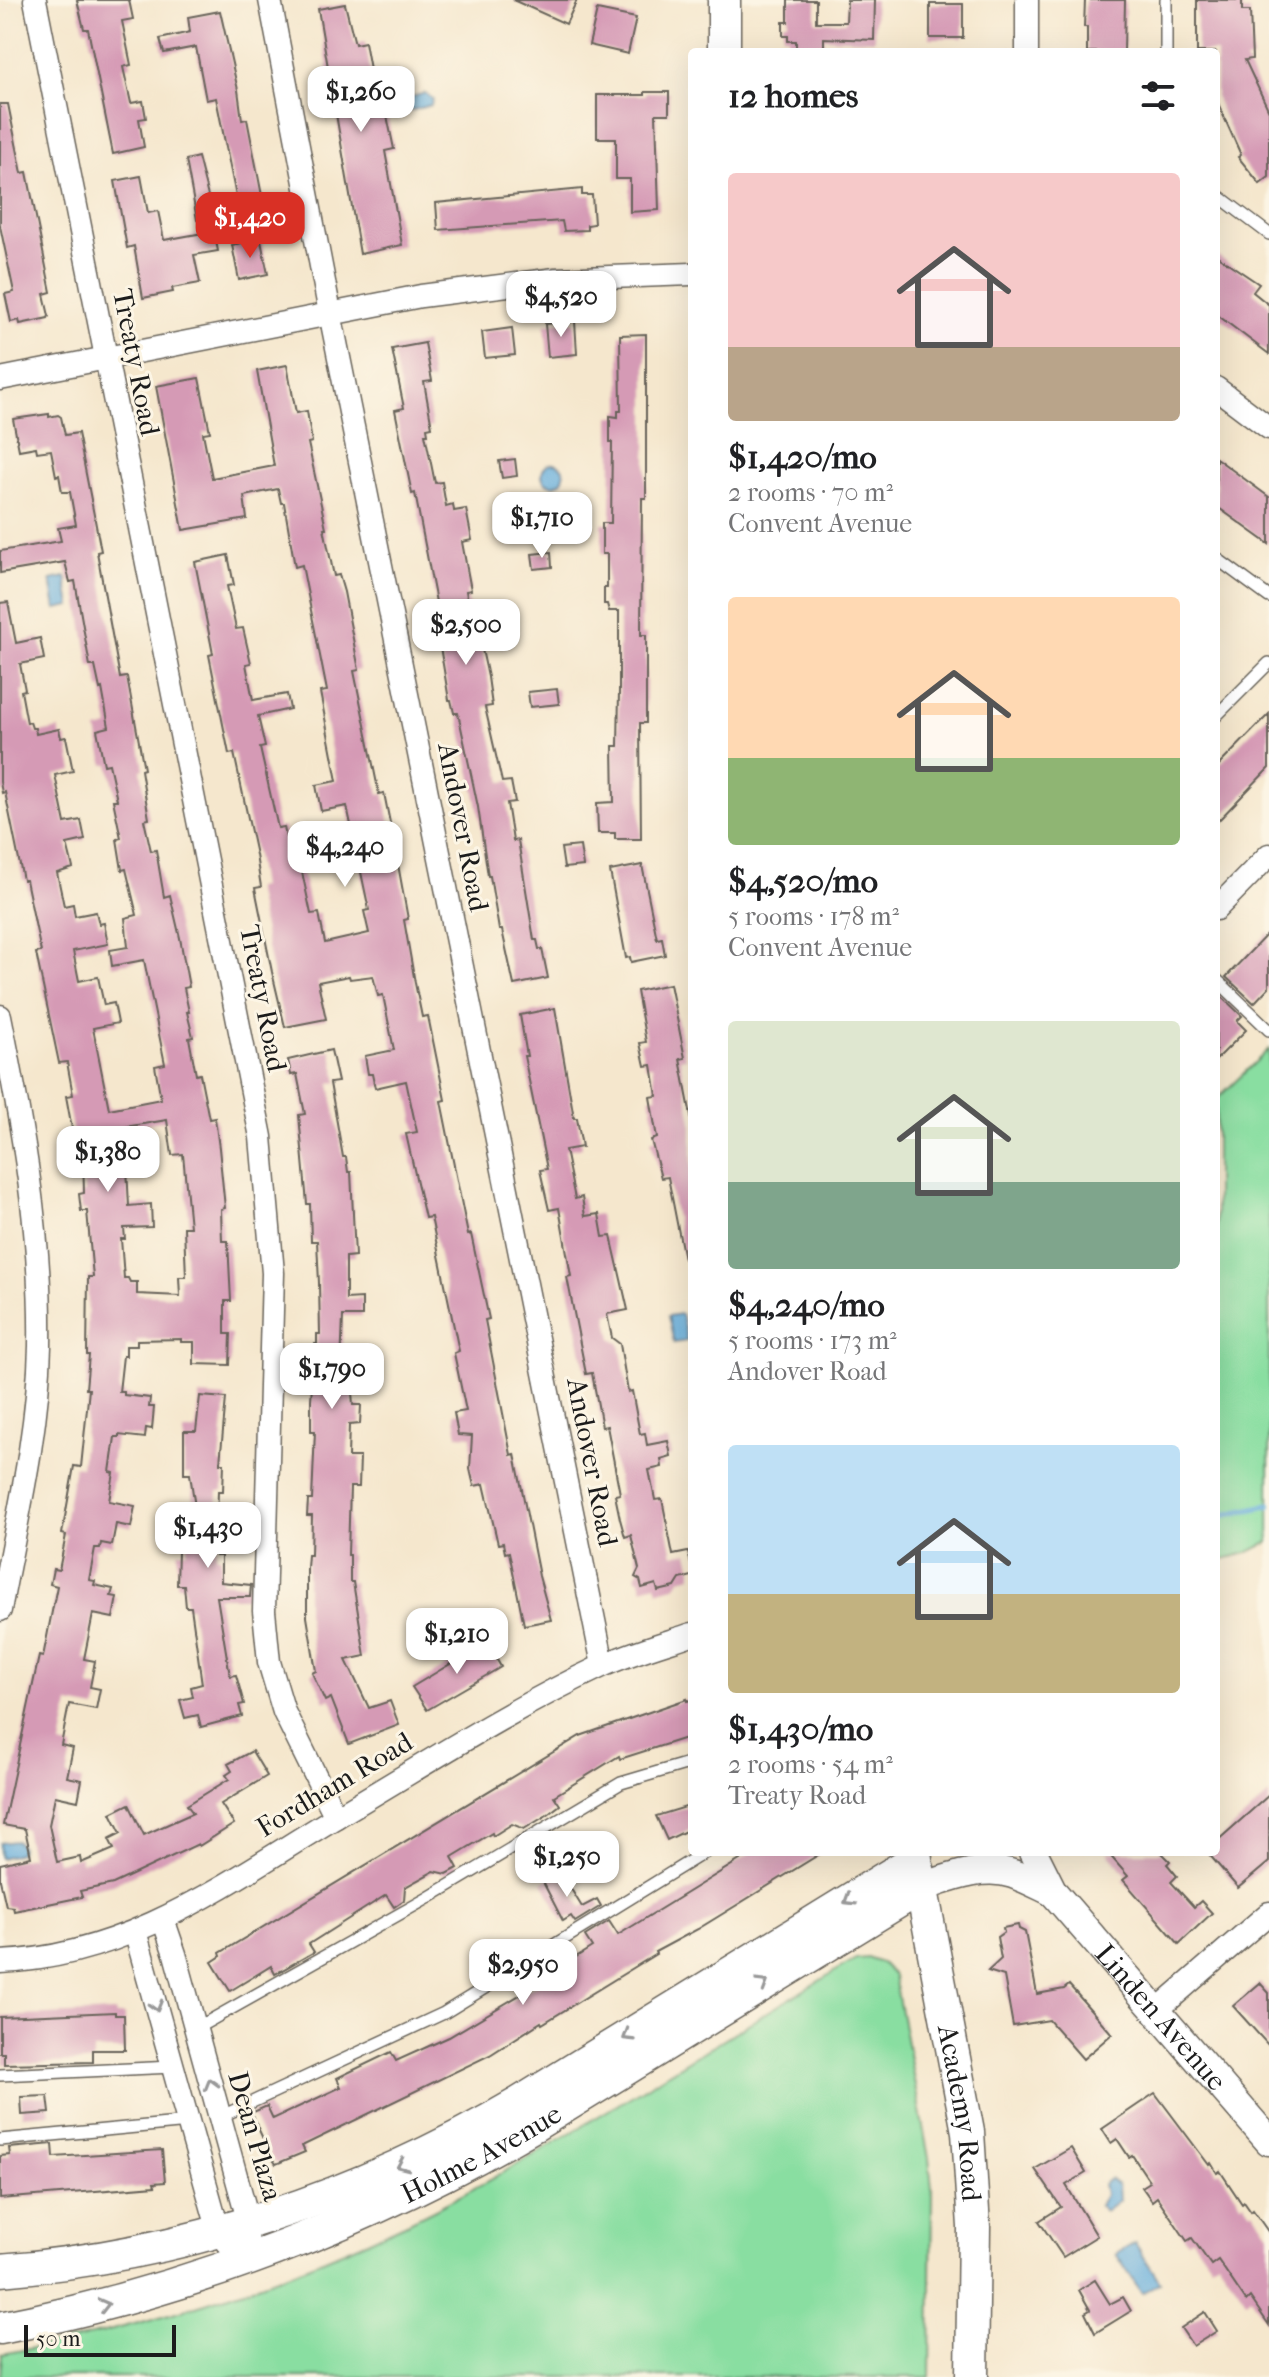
<!DOCTYPE html>
<html lang="en">
<head>
<meta charset="utf-8">
<style>
	:root { --surface:#fff; --page:#f2f2f2; --text:#202124; --muted:#757577; --accent:#d93025 }
	body { margin:0; font-family:"IM FELL French Canon",serif; background:var(--page); color:var(--text); height:100vh; display:flex; flex-direction:column; font-size:30px; white-space:nowrap }
	* { box-sizing:border-box; margin:0 }
	p { font-size:26px; color:var(--muted) }
	.icon { flex:none; width:44px; height:44px; fill:none; stroke:currentColor; stroke-width:2; stroke-linecap:round; stroke-linejoin:round }
	.map { position:relative; flex:1; overflow:hidden }
	.sheet { position:absolute; left:688px; top:48px; width:532px; height:1808px; display:flex; flex-direction:column; background:var(--surface); border-radius:8px; box-shadow:0 8px 32px #0002 }
	.sheet>* { flex:none }
	.scale { position:absolute; left:24px; bottom:20px; width:152px; box-sizing:border-box; padding-left:8px; border:4px solid #1c1c1c; border-top:0; font-size:22px; line-height:28px; white-space:nowrap; color:#1c1c1c; -webkit-text-stroke:6px #fcf5e5; paint-order:stroke }
	.price { position:absolute; translate:-50% -68px; padding:0 18px; border-radius:16px; background:#fff; color:#222; font-size:26px; line-height:52px; filter:drop-shadow(0 2px 4px #0008) }
	.price::after { content:''; position:absolute; left:50%; top:48px; width:24px; height:18px; margin-left:-12px; background:inherit; clip-path:polygon(0 0,100% 0,50% 100%) }
	.price.selected { background:var(--accent); color:#fff }
	ul { padding:0; list-style:none }
	li { display:grid; align-content:center; gap:16px; height:424px; padding:0 40px }
	li span { display:grid; place-items:center; height:248px; border-radius:8px; color:#555 }
	li>.icon { margin-inline-start:auto }
	span .icon { width:144px; height:144px; fill:#fffc; stroke-width:1 }
	li b { font-size:34px }
	h2 { display:flex; justify-content:space-between; align-items:center; height:96px; padding:0 40px; font-size:34px }
	.map>svg:first-child { display:block }
	.green { fill:#89dea1; stroke:#527d5e; stroke-width:2 }
	.water { fill:#65addc; stroke:#40647c; stroke-width:2 }
	.lines { fill:none; stroke-linecap:round; stroke-linejoin:round }
	.stream { stroke:#65addc; stroke-width:6 }
	.building { fill:#d59ab5; fill-rule:evenodd }
	.service-casing { stroke:#68635a; stroke-width:14 }
	.minor-casing { stroke:#68635a; stroke-width:25 }
	.tertiary-casing { stroke:#68635a; stroke-width:31 }
	.secondary-casing { stroke:#68635a; stroke-width:35 }
	.service { stroke:#fff; stroke-width:11 }
	.minor { stroke:#fff; stroke-width:22 }
	.tertiary { stroke:#fff; stroke-width:28 }
	.secondary { stroke:#fff; stroke-width:32 }
	.oneway { stroke:#999 }
	.labels { text-anchor:middle; stroke-width:6; stroke-linejoin:round; paint-order:stroke }
	.street-label { font-size:28px; fill:#1c1c1c; stroke:#fcf5e5 }
</style>
</head>
<body>
<div class="map">
<svg width="1269" height="2377" viewBox="0 0 1269 2377">
	<rect width="100%" height="100%" fill="#fcf5e5"/>
	<filter id="ink" filterUnits="userSpaceOnUse"><feTurbulence type="fractalNoise" baseFrequency=".0125" numOctaves="2"/><feDisplacementMap in="SourceGraphic" scale="16" xChannelSelector="R" yChannelSelector="G"/><feConvolveMatrix kernelMatrix="1 2 1 2 8 2 1 2 1" color-interpolation-filters="sRGB"/></filter>
	<filter id="wash" filterUnits="userSpaceOnUse"><feTurbulence type="fractalNoise" baseFrequency=".006" numOctaves="4" result="noise"/><feDisplacementMap in="SourceGraphic" scale="32" xChannelSelector="R" yChannelSelector="G"/><feGaussianBlur stdDeviation="1.8" result="paint"/><feColorMatrix in="noise" values="0 0 0 0 0 0 0 0 0 0 0 0 0 0 0 0 0 1.4 0 .05"/><feComposite in="paint" operator="in"/></filter>
	<g filter="url(#wash)">
		<rect width="100%" height="100%" fill="#f5e7cd"/>
		<!-- green -->
		<g class="green">
			<path d="M1269,1049V1542L1247,1553L1216,1561V1100Z"/>
			<path d="M868,1958L883,1964L894,1976L929,2158L932,2189L930,2377H0L2,2354C142,2329 280,2283 409,2222C485,2185 558,2141 630,2097C702,2052 774,2008 847,1964L856,1959Z"/>
		</g>
		<!-- water -->
		<g class="water">
			<path d="M425,93L433,99L431,105L410,111L405,108V99Z"/>
			<circle cx="553" cy="474" r="11"/>
			<path d="M66,577L71,606L56,609L51,580Z"/>
			<path d="M681,1314L687,1341L674,1343L668,1316Z"/>
			<path d="M16,1841L21,1846L20,1853L0,1858V1843Z"/>
			<path d="M1110,2179L1118,2185L1119,2200L1105,2211L1099,2205L1105,2195L1103,2184Z"/>
			<path d="M1135,2243L1160,2282L1142,2293L1116,2254Z"/>
		</g>
		<g class="lines">
			<!-- stream -->
			<path class="stream" d="M1216,1517L1269,1505"/>
		</g>
		<g id="blocks">
			<!-- building -->
			<g class="building">
				<path d="M77,0H129L133,19L122,21L131,65L123,67L131,103L143,101L146,118L139,119L144,147L113,154L88,29H84Z"/>
				<path d="M513,0H577L566,24Z"/>
				<path d="M788,0H816V22H846L847,0H875L874,40L824,38V52H796V41H788V36H783V22H788Z"/>
				<path d="M1085,0H1125L1124,52H1087V27H1084Z"/>
				<path d="M1197,0H1242V11H1250L1252,59L1245,60L1269,111V177L1260,184L1238,157L1241,155L1216,99V52H1197Z"/>
				<path d="M345,4L355,44L365,42L378,113L386,111L394,149L385,151L402,245L360,254L318,9Z"/>
				<rect x="930" y="4" width="33" height="34"/>
				<path d="M597,10L636,18L628,54L589,45Z"/>
				<path d="M220,11L238,90L242,120L247,119L264,206L239,211L216,98L206,100L196,47L164,53L160,39L190,32L188,17Z"/>
				<path d="M645,92H669V114H656L659,210L630,212V179H616V138H597V95H645Z"/>
				<path d="M0,104H8L22,173L27,172L51,292L44,294L49,316L48,318L20,324L19,320L11,322L5,294L14,292L0,226Z"/>
				<path d="M198,157L213,216L197,220L186,160Z"/>
				<path d="M141,176L148,213L158,211L164,240L214,231L218,251L194,255L200,283L172,288L173,292L143,298L134,246L127,248L115,181Z"/>
				<path d="M582,189V195H592L594,224L587,225V230L564,231L562,221L438,230L436,203Z"/>
				<path d="M250,241L251,243L261,241L268,274L239,280L232,245Z"/>
				<path d="M1216,255L1259,284L1253,292L1269,305V354L1216,314Z"/>
				<path d="M575,321L577,354L548,357L545,324Z"/>
				<path d="M512,328L515,355L485,358L482,332Z"/>
				<path d="M646,334V498H642L641,635H646V723H640L641,839H615V833H598L597,803L614,802L613,746H618L619,691V611H609L607,604H604V588H607V554H602V523H611L612,442H610V416L618,417V411H621L620,335Z"/>
				<path d="M425,343L432,381L424,382L432,427L427,428L428,434H425L435,483L442,482L446,506L453,504L454,511L466,509L472,540L462,542L471,590L466,591L472,622H476L488,677L492,706L485,707L502,782L511,781L515,802L507,803L513,841L518,840L534,940H537L539,949H542L548,978L514,985L502,930H499L490,876H488L478,807L458,713H454L451,700H449L437,629L441,628L415,493L412,494L395,410L404,408L392,349Z"/>
				<path d="M287,365L296,413L307,411L312,442L308,443L326,528H324L334,576L339,575L344,592L359,670L354,671L379,794L384,793L395,848L408,919L404,920L415,983L422,1017L428,1016L445,1100L441,1101L468,1235L471,1234L489,1319L485,1320L511,1455L515,1454L539,1576L551,1620L524,1625L509,1552L505,1553L503,1543L498,1544L484,1484L474,1486L470,1469L472,1436L458,1435L454,1413L466,1411L454,1353L459,1351L431,1217L425,1218L406,1134L417,1132L406,1081L375,1088L372,1074H368L365,1056L394,1050L383,995L378,996L373,976L350,979L349,976L318,982L326,1019L285,1027L272,972L255,888L261,887L256,855L234,753L229,754L209,655L213,654L195,562L228,555L234,585L227,586L236,629L243,628L251,663L246,664L253,700L287,694L290,709L258,716L265,747L260,748L278,828L284,827L287,843L317,837L320,843L325,867L302,872L311,914L319,913L325,943L369,933L364,911L369,910L347,806L321,811L316,785L337,781L320,692L327,691L302,565L295,567L284,503H281L278,489L244,496L247,519L183,530L156,386L199,378L210,432L203,433L212,478L274,466L257,371Z"/>
				<path d="M49,414V417L58,415L61,417L65,435L78,433L101,551L97,552L120,678L127,677L144,769L141,770L149,819L144,820L151,851L156,850L164,897L170,895L180,938L189,987L184,988L189,1012H187L193,1037L189,1038L196,1075L200,1074L209,1119L215,1118L219,1148L225,1208L221,1209L222,1241H228L231,1301H225V1334H231L230,1365L194,1364V1342H181V1339L137,1340V1346H126V1356H123L119,1392H124V1395L150,1398L149,1407H154L152,1429L146,1428L145,1438L119,1435V1437H115L110,1472L114,1473L109,1501L135,1506L131,1527L116,1524L112,1545L101,1543L100,1548H95L89,1580L95,1581L94,1585L113,1589L111,1596L117,1597L113,1618L93,1614L84,1659L95,1661L90,1687L100,1689L96,1709L69,1704L61,1745L73,1748L67,1777L82,1780L78,1801L55,1796L49,1825L57,1862L80,1857L81,1863L114,1849L109,1839L121,1833L111,1813L129,1804L144,1835L193,1813L187,1805L229,1779L226,1775L232,1771L228,1764L252,1751L267,1776L221,1804L234,1824L199,1846L198,1844L113,1884L80,1891L82,1897L14,1911L13,1907L6,1906L0,1880V1864L31,1857L25,1829L3,1825L39,1656L43,1657L57,1586L50,1584L53,1569L59,1570L66,1535L62,1534L74,1466L81,1467L89,1389H86L89,1355H87L88,1277H93L87,1211H81L79,1194L84,1193L83,1155L77,1156L66,1096L73,1095L67,1062L59,1063L36,953L41,952L26,880H23L5,792L2,793L0,782V603L8,602L16,643L40,638L44,659L20,664L25,690L21,691L27,723L30,722L32,728H35L36,734L59,729L61,738L66,737L73,771L55,775L65,823L81,820L85,840L67,844L73,868L57,873L64,906L73,904L75,916L96,912L99,924L104,923L108,944L73,951L79,981L98,977L104,1005L114,1003L118,1023L93,1028L109,1109L161,1099L155,1066L165,1064L144,960L112,966L110,950L128,947L125,918L137,915L126,869L122,870L117,839L121,838L113,800H117L109,764L104,765L97,730L109,727L102,688L100,689L95,666H90L75,581L70,582L65,562L0,573V551L61,541L58,528L76,525L70,492H62L59,475L56,476L51,450L37,452L36,447L19,450L13,419ZM167,1120L172,1155L183,1154L190,1227H184L186,1277H179L180,1296L137,1294V1282H130L128,1278H124L121,1239H125L124,1228L152,1227L151,1204L129,1206L127,1168L119,1169L113,1129Z"/>
				<path d="M1216,458L1269,497V544L1216,506Z"/>
				<path d="M515,459L517,476L502,478L499,461Z"/>
				<path d="M551,552L552,567L534,569L532,554Z"/>
				<path d="M557,689L559,704L530,707L528,692Z"/>
				<path d="M1269,714V768L1216,823V768Z"/>
				<path d="M580,846L583,866L564,868L561,848Z"/>
				<path d="M642,865L657,939L662,938L665,955L631,962L630,957L626,958L610,871Z"/>
				<path d="M1269,932V987L1254,1003L1226,977Z"/>
				<path d="M670,984L685,1058L680,1059L692,1121V1258L684,1259L668,1177L661,1178L651,1140L657,1138L650,1097L657,1096L652,1065L645,1066L640,1043L646,1042L637,991Z"/>
				<path d="M1216,991L1242,1016L1237,1021L1246,1030L1216,1060Z"/>
				<path d="M555,1008L574,1118H577L582,1147L565,1150L575,1199L582,1197L585,1216L599,1214L603,1237L611,1236L628,1310L607,1314L612,1338L620,1344L628,1392L632,1391L640,1434L645,1433L647,1445L668,1441L671,1456L661,1459L662,1467L649,1470L655,1500L662,1499L673,1555L688,1552L692,1569V1576L680,1579L675,1587L658,1591L656,1584L642,1588L640,1580L635,1577L639,1569L631,1535L625,1537L620,1519L615,1495L620,1494L607,1426L602,1427L592,1373L586,1374L567,1277L571,1276L559,1208L549,1210L540,1170L547,1169L524,1056H527L520,1015Z"/>
				<path d="M331,1050L338,1082L330,1083L343,1157H346L348,1172H351L355,1256L346,1257V1299L362,1298V1316H343L340,1392H352L353,1405H361L360,1424L349,1425L348,1457H360L359,1487H350L348,1555H350V1582H353L365,1656L346,1660L369,1708L390,1701L399,1725L349,1744L331,1698L325,1701L312,1673L316,1671L307,1617V1568L308,1555H311L312,1516H307L308,1500H312L315,1431H311V1400L315,1344H317V1334H320L319,1283L317,1241H311L310,1204H307L299,1115L305,1114L297,1074L291,1075L288,1060Z"/>
				<path d="M200,1396L226,1398L220,1463H224L223,1491H218L216,1556H221V1582L251,1585L250,1597H217L230,1676L236,1675L244,1704L239,1705L242,1716L201,1727L198,1715L185,1718L180,1700L193,1697L191,1687L202,1684L191,1607H186L184,1585H177L178,1551H187L191,1507H195L190,1474H184V1431H196Z"/>
				<path d="M487,1642L501,1667L427,1710L412,1687Z"/>
				<path d="M687,1699V1701L692,1700V1736L620,1759L619,1756L554,1796L560,1805L547,1815L524,1829L512,1824L493,1836L492,1833L452,1857L458,1868L447,1874L434,1871L405,1887L404,1900L394,1907L386,1895L309,1944L314,1952L275,1974L271,1966L230,1991L212,1962L221,1956L220,1953L580,1736Z"/>
				<path d="M1269,1795V1862L1238,1888L1207,1852H1216V1842Z"/>
				<path d="M692,1805V1828L667,1840L656,1816Z"/>
				<path d="M753,1852H823L698,1929L655,1952L656,1954L542,2024L541,2022L490,2055L302,2146L305,2152L276,2164L272,2158L251,2113L267,2106L273,2119L341,2087L337,2078L391,2052L396,2061L449,2037L575,1962L573,1959L592,1947L585,1936L609,1921L618,1935Z"/>
				<path d="M1107,1852H1161L1170,1861L1167,1864L1177,1876L1171,1882L1194,1907L1201,1901L1212,1913L1179,1944L1123,1880L1128,1876Z"/>
				<path d="M560,1871L582,1907L597,1899L601,1906L575,1922L571,1916L563,1921L543,1882Z"/>
				<path d="M1018,1925L1019,1929L1025,1932L1037,1994L1064,1989L1069,1985L1112,2034L1083,2059L1049,2020L1013,2026L1004,1976L988,1971L1001,1959L997,1937L1004,1932L1003,1928Z"/>
				<path d="M1260,1983L1269,1993V2046L1233,2006Z"/>
				<path d="M115,2012V2015H124L125,2050H93V2062L4,2064V2053H0V2017Z"/>
				<path d="M1155,2093L1209,2165L1211,2163L1217,2173L1220,2171L1242,2204L1244,2202L1251,2212L1253,2210L1269,2233V2325L1250,2297L1246,2301L1218,2260L1211,2265L1192,2238L1187,2241L1157,2197L1152,2201L1142,2187L1150,2182L1132,2155L1129,2157L1117,2139L1111,2143L1102,2129Z"/>
				<path d="M48,2096L50,2113L22,2115L21,2097Z"/>
				<path d="M53,2144L54,2157L162,2150L165,2182L154,2183L155,2186L0,2199V2156L10,2155L9,2148Z"/>
				<path d="M1071,2148L1086,2173L1066,2185L1097,2236L1063,2257L1039,2221L1061,2207L1035,2169Z"/>
				<path d="M1095,2280L1110,2304L1123,2297L1131,2311L1095,2333L1085,2313L1090,2310L1079,2290Z"/>
				<path d="M1205,2312L1217,2331L1193,2346L1181,2328Z"/>
			</g>
		</g>
	</g>
	<g filter="url(#ink)">
		<use href="#blocks" fill-opacity="0" stroke="#68635a" stroke-width="2"/>
		<g class="lines">
			<!-- service casing -->
			<g class="service-casing">
				<g id="service">
					<path d="M1166,0V52"/>
					<path d="M1216,194L1269,234"/>
					<path d="M1216,558L1269,597"/>
					<path d="M1216,716L1269,663"/>
					<path d="M1216,979L1269,1030"/>
					<path d="M195,2029L428,1898L621,1783L692,1762"/>
					<path d="M0,2075L173,2067"/>
					<path d="M220,2117L444,2013L705,1852"/>
					<path d="M0,2140L189,2122"/>
				</g>
			</g>
			<!-- minor casing -->
			<g class="minor-casing">
				<g id="minor">
					<path d="M35,0L261,1137L273,1273L264,1611L269,1662L284,1712L336,1817"/>
					<path d="M270,0L330,313L603,1665"/>
					<path d="M1027,52V0"/>
					<path d="M0,379L421,296L556,279L692,274"/>
					<path d="M1216,388L1269,428"/>
					<path d="M1216,909L1269,855"/>
					<path d="M0,1016C22,1125 42,1234 40,1346C38,1435 16,1523 0,1610"/>
					<path d="M163,1919L175,1954L249,2223L244,2262"/>
					<path d="M135,1931L219,2232L228,2243"/>
					<path d="M0,1962C131,1957 234,1878 341,1814C427,1763 511,1709 600,1667C629,1653 662,1644 692,1634"/>
					<path d="M1156,2011L1269,1913"/>
				</g>
			</g>
			<!-- tertiary casing -->
			<g class="tertiary-casing">
				<g id="tertiary">
					<path id="s1" d="M1033,1852L1053,1892L1269,2141"/>
					<path d="M922,1887C950,1878 983,1864 1013,1874C1027,1879 1040,1886 1053,1892"/>
				</g>
			</g>
			<!-- secondary casing -->
			<g class="secondary-casing">
				<g id="secondary">
					<path d="M724,0V52"/>
					<path id="s2" d="M918,1869L968,2132L974,2227L972,2377"/>
					<path d="M0,2270C184,2256 361,2196 519,2103L916,1859"/>
					<path id="s3" d="M0,2328C189,2291 367,2223 533,2126L922,1887"/>
				</g>
			</g>
			<!-- service -->
			<use href="#service" class="service"/>
			<!-- minor -->
			<use href="#minor" class="minor"/>
			<!-- tertiary -->
			<use href="#tertiary" class="tertiary"/>
			<!-- secondary -->
			<use href="#secondary" class="secondary"/>
		</g>
		<!-- one-way arrows -->
		<defs><path id="oneway-chevron" d="M-2-3.5L2.5 0L-2 3.5" fill="none" stroke-width="1.6" stroke-linecap="round" stroke-linejoin="round" transform="scale(2)"/></defs>
		<g class="oneway">
			<use href="#oneway-chevron" transform="translate(849 1900) rotate(148)"/>
			<use href="#oneway-chevron" transform="translate(763 1984) rotate(-32)"/>
			<use href="#oneway-chevron" transform="translate(156 2006) rotate(74)"/>
			<use href="#oneway-chevron" transform="translate(628 2036) rotate(148)"/>
			<use href="#oneway-chevron" transform="translate(211 2084) rotate(-106)"/>
			<use href="#oneway-chevron" transform="translate(402 2165) rotate(156)"/>
			<use href="#oneway-chevron" transform="translate(104 2305) rotate(-14)"/>
		</g>
	</g>
	<g class="labels">
		<!-- street labels -->
		<g class="street-label">
			<text transform="translate(137 362) rotate(79)" y="10">Treaty Road</text>
			<text transform="translate(464 827) rotate(79)" y="10">Andover Road</text>
			<text transform="translate(264 998) rotate(79)" y="10">Treaty Road</text>
			<text transform="translate(593 1462) rotate(79)" y="10">Andover Road</text>
			<text transform="translate(334 1784) rotate(-31)" y="10">Fordham Road</text>
			<text dy="10" stroke="none"><textPath href="#s1" startOffset="210">Linden Avenue</textPath></text>
			<text dy="10" stroke="none"><textPath href="#s2" startOffset="248">Academy Road</textPath></text>
			<text transform="translate(256 2136) rotate(74)" y="10">Dean Plaza</text>
			<text dy="10" stroke="none"><textPath href="#s3" startOffset="514">Holme Avenue</textPath></text>
		</g>
	</g>
</svg>
<div class="scale">50 m</div>
<b class="price" style="left:361px;top:134px">$1,260</b>
<b class="price selected" style="left:250px;top:260px">$1,420</b>
<b class="price" style="left:561px;top:339px">$4,520</b>
<b class="price" style="left:542px;top:560px">$1,710</b>
<b class="price" style="left:466px;top:667px">$2,500</b>
<b class="price" style="left:345px;top:889px">$4,240</b>
<b class="price" style="left:108px;top:1194px">$1,380</b>
<b class="price" style="left:332px;top:1411px">$1,790</b>
<b class="price" style="left:208px;top:1570px">$1,430</b>
<b class="price" style="left:457px;top:1676px">$1,210</b>
<b class="price" style="left:567px;top:1899px">$1,250</b>
<b class="price" style="left:523px;top:2007px">$2,950</b>
<section class="sheet">
<h2>12 homes<svg class="icon" aria-label="filters" viewBox="0 0 24 24"><path d="M4 7h16M4 17h16"/><circle cx="9" cy="7" r="2"/><circle cx="15" cy="17" r="2"/></svg></h2>
<ul>
<li><span style="background:linear-gradient(#f6c9c9 70%,#b9a48a 0)"><svg class="icon" aria-label="home" viewBox="0 0 24 24"><path d="M3 11l9-7 9 7M6 9v11h12V9"/></svg></span><div><b>$1,420/mo</b><p>2 rooms · 70 m²</p><p>Convent Avenue</p></div></li>
<li><span style="background:linear-gradient(#ffd9b3 65%,#8fb573 0)"><svg class="icon" aria-label="home" viewBox="0 0 24 24"><path d="M3 11l9-7 9 7M6 9v11h12V9"/></svg></span><div><b>$4,520/mo</b><p>5 rooms · 178 m²</p><p>Convent Avenue</p></div></li>
<li><span style="background:linear-gradient(#dfe7d0 65%,#7fa58c 0)"><svg class="icon" aria-label="home" viewBox="0 0 24 24"><path d="M3 11l9-7 9 7M6 9v11h12V9"/></svg></span><div><b>$4,240/mo</b><p>5 rooms · 173 m²</p><p>Andover Road</p></div></li>
<li><span style="background:linear-gradient(#bfe0f5 60%,#c2b280 0)"><svg class="icon" aria-label="home" viewBox="0 0 24 24"><path d="M3 11l9-7 9 7M6 9v11h12V9"/></svg></span><div><b>$1,430/mo</b><p>2 rooms · 54 m²</p><p>Treaty Road</p></div></li>
</ul>
</section>
</div>
</body>
</html>
